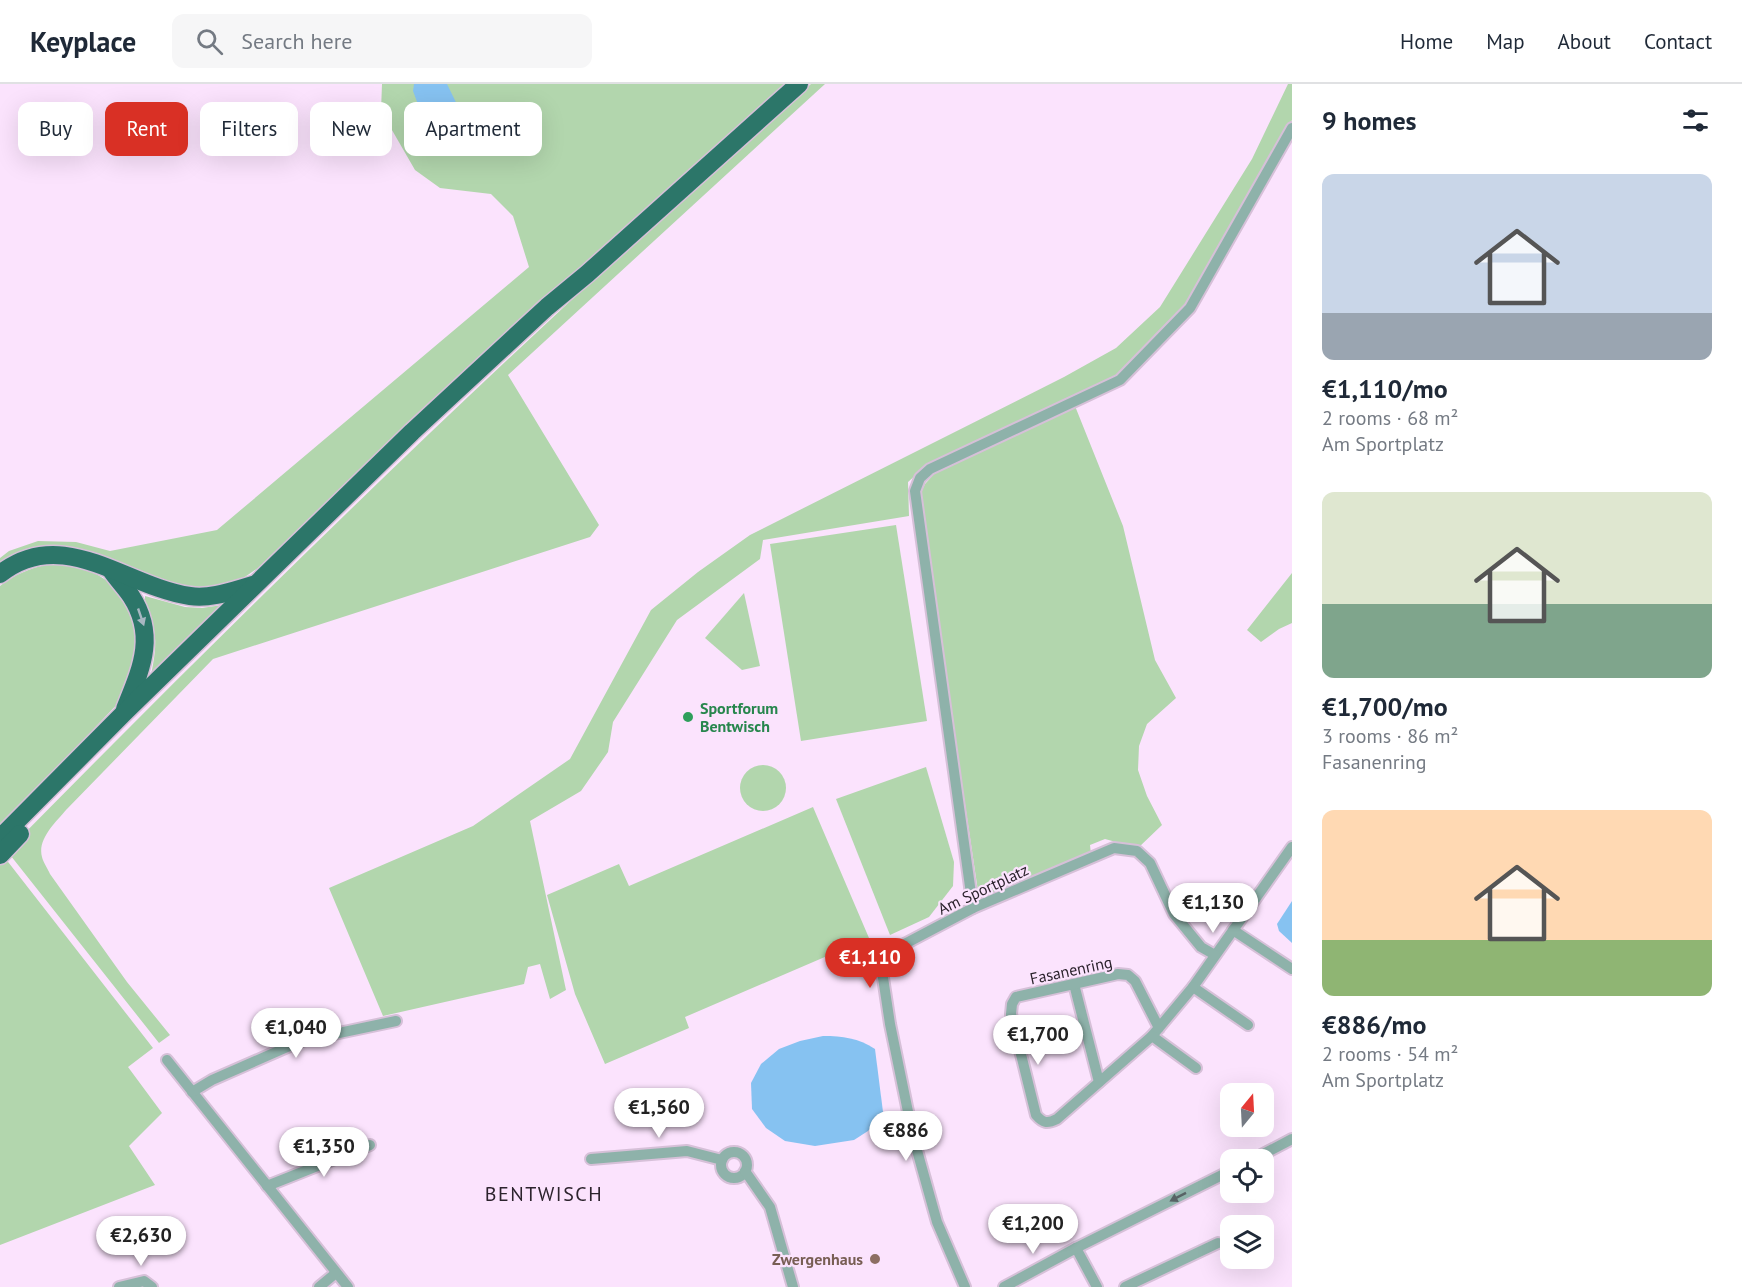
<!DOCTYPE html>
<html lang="en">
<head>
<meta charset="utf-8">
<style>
	:root { --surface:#fff; --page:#f6f6f7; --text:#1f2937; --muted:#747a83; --line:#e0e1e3; --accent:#d93025 }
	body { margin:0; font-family:"PT Sans",sans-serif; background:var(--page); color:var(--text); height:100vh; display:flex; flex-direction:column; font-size:22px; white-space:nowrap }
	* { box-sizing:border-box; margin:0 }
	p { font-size:20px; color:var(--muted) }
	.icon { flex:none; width:33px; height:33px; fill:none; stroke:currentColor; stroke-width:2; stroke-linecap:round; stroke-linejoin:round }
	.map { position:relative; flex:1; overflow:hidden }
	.sheet { display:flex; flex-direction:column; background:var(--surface); width:450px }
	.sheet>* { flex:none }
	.hud { position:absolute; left:18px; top:18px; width:570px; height:54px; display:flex; gap:12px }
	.needle { width:39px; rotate:18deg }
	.buttons { position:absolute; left:1220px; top:999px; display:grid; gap:12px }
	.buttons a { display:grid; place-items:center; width:54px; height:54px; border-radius:12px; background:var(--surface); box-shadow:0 6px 24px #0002; font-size:30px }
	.price { position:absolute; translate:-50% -51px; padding:0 14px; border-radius:21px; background:#fff; color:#222; font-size:20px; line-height:39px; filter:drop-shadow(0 2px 3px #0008) }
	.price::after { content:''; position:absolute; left:50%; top:36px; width:18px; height:14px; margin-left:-9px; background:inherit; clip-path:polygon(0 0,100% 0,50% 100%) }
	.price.active { background:var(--accent); color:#fff }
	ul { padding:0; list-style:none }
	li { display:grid; align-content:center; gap:12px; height:318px; padding:0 30px }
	li span { display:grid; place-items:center; height:186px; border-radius:12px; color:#555 }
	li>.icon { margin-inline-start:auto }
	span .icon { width:108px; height:108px; fill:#fffc; stroke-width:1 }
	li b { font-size:26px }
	h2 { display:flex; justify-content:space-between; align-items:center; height:72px; padding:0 30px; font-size:26px }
	.pill { padding:0 21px; border-radius:12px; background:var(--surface); box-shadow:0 6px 24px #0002; font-size:21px; line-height:54px }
	.pill.active { background:var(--accent); color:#fff }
	header { display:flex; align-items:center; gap:36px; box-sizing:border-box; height:84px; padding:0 30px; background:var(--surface); border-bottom:2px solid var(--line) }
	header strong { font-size:28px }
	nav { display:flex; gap:33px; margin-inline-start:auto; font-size:21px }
	.search { width:420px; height:54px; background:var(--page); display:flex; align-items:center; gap:15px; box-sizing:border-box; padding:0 21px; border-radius:12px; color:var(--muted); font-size:22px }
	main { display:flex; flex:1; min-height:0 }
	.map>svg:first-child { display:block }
	.green { fill:#b2d6ad }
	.water { fill:#86c2f1 }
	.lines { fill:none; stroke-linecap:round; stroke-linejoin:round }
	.minor-casing { stroke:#d6c0d8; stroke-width:14 }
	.trunk-casing { stroke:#d6c0d8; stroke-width:21 }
	.minor { stroke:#8eb2aa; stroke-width:10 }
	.trunk { stroke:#2c7669; stroke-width:18 }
	.oneway { fill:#a8b7c2 }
	.oneway2 { fill:#586365 }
	.leisure-dot { fill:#2e9e5b; stroke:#fbe3fd; stroke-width:2 }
	.education-dot { fill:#8d6e63; stroke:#fbe3fd; stroke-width:2 }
	.labels { text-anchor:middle; stroke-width:4.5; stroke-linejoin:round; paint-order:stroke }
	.leisure-label { font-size:16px; font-weight:bold; fill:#27864d; stroke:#fbe3fd; text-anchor:start }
	.street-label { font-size:16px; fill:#2c232d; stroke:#fbe3fd }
	.education-label { font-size:16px; font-weight:bold; fill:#785e54; stroke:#fbe3fd; text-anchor:end }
	.quarter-label { font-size:20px; letter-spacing:1.5px; fill:#2c232d; stroke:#fbe3fd }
</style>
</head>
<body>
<header>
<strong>Keyplace</strong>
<div class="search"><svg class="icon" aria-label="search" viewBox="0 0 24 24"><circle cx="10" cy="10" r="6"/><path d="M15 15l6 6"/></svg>Search here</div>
<nav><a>Home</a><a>Map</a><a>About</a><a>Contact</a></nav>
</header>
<main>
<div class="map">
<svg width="1292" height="1203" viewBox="0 0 1292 1203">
	<rect width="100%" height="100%" fill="#fbe3fd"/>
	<!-- green -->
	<g class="green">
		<path d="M382,0H791L460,297L430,318L258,484L239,497L222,504L181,506L134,487L105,473L84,466L59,463L0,481V474L9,467L38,457L76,458L110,467L217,446L529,183L513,132L491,110L440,104L415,86L381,27Z"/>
		<path d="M811,0H825L508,291L599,441L590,453L213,575L66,726C56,738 37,755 42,773C43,778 48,785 50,790L127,898L170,951L159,959L7,767C267,503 532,244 811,0Z"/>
		<path d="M1288,0H1292V36L1185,223L1119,291L929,379L908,398L909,432L763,456L760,475L677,536L613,638L608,668L581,707L530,737L566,906L550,915L540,880L528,883L524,900L383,932L329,804L473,742L570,675L651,526L698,488L750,451L1064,293L1116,264L1160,223L1252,75Z"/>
		<path d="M1075,322L1123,442L1155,576L1176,614L1147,640L1139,662L1138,686L1147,712L1162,741L1138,764L1105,755L1090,761L1091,770L992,811L983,812L978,807L919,412L925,400L934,390L977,367Z"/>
		<path d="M896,441L927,637L801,657L770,460Z"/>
		<path d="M48,480H68L90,486L109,498L125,514L135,534L139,557L123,614L0,744V502C15,490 29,485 48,480Z"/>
		<path d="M1292,489V539L1279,545L1261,558L1247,546Z"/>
		<path d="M744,509L760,582L742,586L705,554Z"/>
		<path d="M145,512L185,523L202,524L222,521L151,591C154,576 157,561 154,546C152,535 144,522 145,512Z"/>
		<circle cx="763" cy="704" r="23"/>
		<path d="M926,683L954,778L953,802L929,833L890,851L836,715Z"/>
		<path d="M813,723L869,854L685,933L689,944L605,980L575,910L547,811L619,780L629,802Z"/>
		<path d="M5,774L153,964L128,983L162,1029L129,1062L155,1101L0,1161V779Z"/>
	</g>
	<!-- water -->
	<g class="water">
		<path d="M414,0H447L471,49L467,61C432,75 423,32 413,7Z"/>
		<circle cx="1203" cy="813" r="10"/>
		<path d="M1292,817V859L1279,847L1277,840Z"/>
		<path d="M823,952C843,952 858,954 875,965L883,1028L868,1047L854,1056L815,1062L785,1057L766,1044L752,1025L751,999L761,980L779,965L800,957Z"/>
	</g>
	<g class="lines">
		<!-- minor casing -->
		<g class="minor-casing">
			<g id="minor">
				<path d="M973,824L915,407L920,394L930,385L1120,296L1190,224L1292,44"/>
				<path d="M1233,846L1292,885"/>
				<path d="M1074,900L1099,998"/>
				<path d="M1248,941L1193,903L1292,763"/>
				<path d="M1159,944L1135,897L1128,891L1118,890L1016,913L1012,920L1011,930L1036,1031C1043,1039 1047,1040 1057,1035L1152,952L1193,903"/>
				<path d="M1152,952L1196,984"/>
				<path d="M167,976L348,1203"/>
				<path d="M192,1008L212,996L301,957L396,937"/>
				<circle cx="734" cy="1081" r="13"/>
				<path d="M591,1075L687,1067L722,1076"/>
				<path d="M1252,1076L1292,1055"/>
				<path d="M745,1087L770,1123L793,1203"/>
				<path d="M267,1102L370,1061"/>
				<path d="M1076,1164L1097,1203"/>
				<path d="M119,1203L144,1197L152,1203"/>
				<path d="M319,1203L336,1189"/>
				<path d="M965,1203L937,1138L913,1052L890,940L882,887L886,872L897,864L973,824L1114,764L1137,767L1150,779L1174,830L1201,863L1215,871"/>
				<path d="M1004,1203L1076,1164L1230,1087"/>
				<path d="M1125,1203L1218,1159"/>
			</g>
		</g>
		<!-- trunk casing -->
		<g class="trunk-casing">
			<g id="trunk">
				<path d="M111,486C117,495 125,503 131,512C157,552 141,585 125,625"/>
				<path d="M0,490C63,440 126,503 190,512C211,515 232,507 253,501"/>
				<path d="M0,754L124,629L412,348L547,223L587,190L799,0"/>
				<path d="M0,771L20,750"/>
			</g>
		</g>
		<!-- minor -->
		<use href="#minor" class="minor"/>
		<!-- trunk -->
		<use href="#trunk" class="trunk"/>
	</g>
	<!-- one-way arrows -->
	<defs><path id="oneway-solid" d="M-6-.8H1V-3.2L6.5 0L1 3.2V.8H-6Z" transform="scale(1.5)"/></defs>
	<use class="oneway" href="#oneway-solid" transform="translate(141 533) rotate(71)"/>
	<use class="oneway2" href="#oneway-solid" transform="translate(1178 1113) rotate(153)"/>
	<!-- markers -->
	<circle class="leisure-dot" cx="688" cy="633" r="6"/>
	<circle class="education-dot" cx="875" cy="1175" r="6"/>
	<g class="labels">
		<!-- leisure labels -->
		<g class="leisure-label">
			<text x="700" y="630">Sportforum<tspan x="700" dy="18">Bentwisch</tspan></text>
		</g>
		<!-- street labels -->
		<g class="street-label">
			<text transform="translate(983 805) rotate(-25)" y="6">Am Sportplatz</text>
			<text transform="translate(1071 886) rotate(-12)" y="6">Fasanenring</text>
		</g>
		<!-- education labels -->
		<g class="education-label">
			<text x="863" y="1181">Zwergenhaus</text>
		</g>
		<!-- quarter labels -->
		<g class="quarter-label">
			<text x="544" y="1117">BENTWISCH</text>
		</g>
	</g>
</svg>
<div class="buttons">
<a><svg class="needle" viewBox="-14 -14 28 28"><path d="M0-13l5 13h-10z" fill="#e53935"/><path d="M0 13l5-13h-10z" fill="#747a83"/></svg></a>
<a><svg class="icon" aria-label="locate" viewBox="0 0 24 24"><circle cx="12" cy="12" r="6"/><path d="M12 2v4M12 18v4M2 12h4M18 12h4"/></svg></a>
<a><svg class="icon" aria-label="layers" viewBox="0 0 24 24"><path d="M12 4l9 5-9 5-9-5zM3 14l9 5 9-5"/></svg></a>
</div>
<b class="price" style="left:1213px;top:850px">€1,130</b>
<b class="price active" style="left:870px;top:905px">€1,110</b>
<b class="price" style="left:296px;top:975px">€1,040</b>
<b class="price" style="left:1038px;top:982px">€1,700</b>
<b class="price" style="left:659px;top:1055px">€1,560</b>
<b class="price" style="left:906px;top:1078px">€886</b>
<b class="price" style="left:324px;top:1094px">€1,350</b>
<b class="price" style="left:1033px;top:1171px">€1,200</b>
<b class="price" style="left:141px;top:1183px">€2,630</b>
<div class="hud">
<a class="pill">Buy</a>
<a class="pill active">Rent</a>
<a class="pill">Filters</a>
<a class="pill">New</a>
<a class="pill">Apartment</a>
</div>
</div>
<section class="sheet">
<h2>9 homes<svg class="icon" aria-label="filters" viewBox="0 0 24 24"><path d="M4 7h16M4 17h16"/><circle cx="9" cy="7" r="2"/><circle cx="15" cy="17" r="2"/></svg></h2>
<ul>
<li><span style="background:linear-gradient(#c9d6e8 75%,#9aa5b1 0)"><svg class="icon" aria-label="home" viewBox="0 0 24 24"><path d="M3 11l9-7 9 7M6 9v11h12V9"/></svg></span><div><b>€1,110/mo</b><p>2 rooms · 68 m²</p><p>Am Sportplatz</p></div></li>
<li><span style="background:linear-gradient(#dfe7d0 60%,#7fa58c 0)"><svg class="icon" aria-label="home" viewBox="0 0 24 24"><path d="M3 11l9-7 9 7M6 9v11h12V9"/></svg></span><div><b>€1,700/mo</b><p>3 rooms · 86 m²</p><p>Fasanenring</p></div></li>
<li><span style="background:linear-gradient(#ffd9b3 70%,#8fb573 0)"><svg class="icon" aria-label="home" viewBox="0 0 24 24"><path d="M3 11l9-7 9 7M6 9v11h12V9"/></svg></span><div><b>€886/mo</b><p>2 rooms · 54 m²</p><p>Am Sportplatz</p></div></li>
</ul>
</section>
</main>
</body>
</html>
